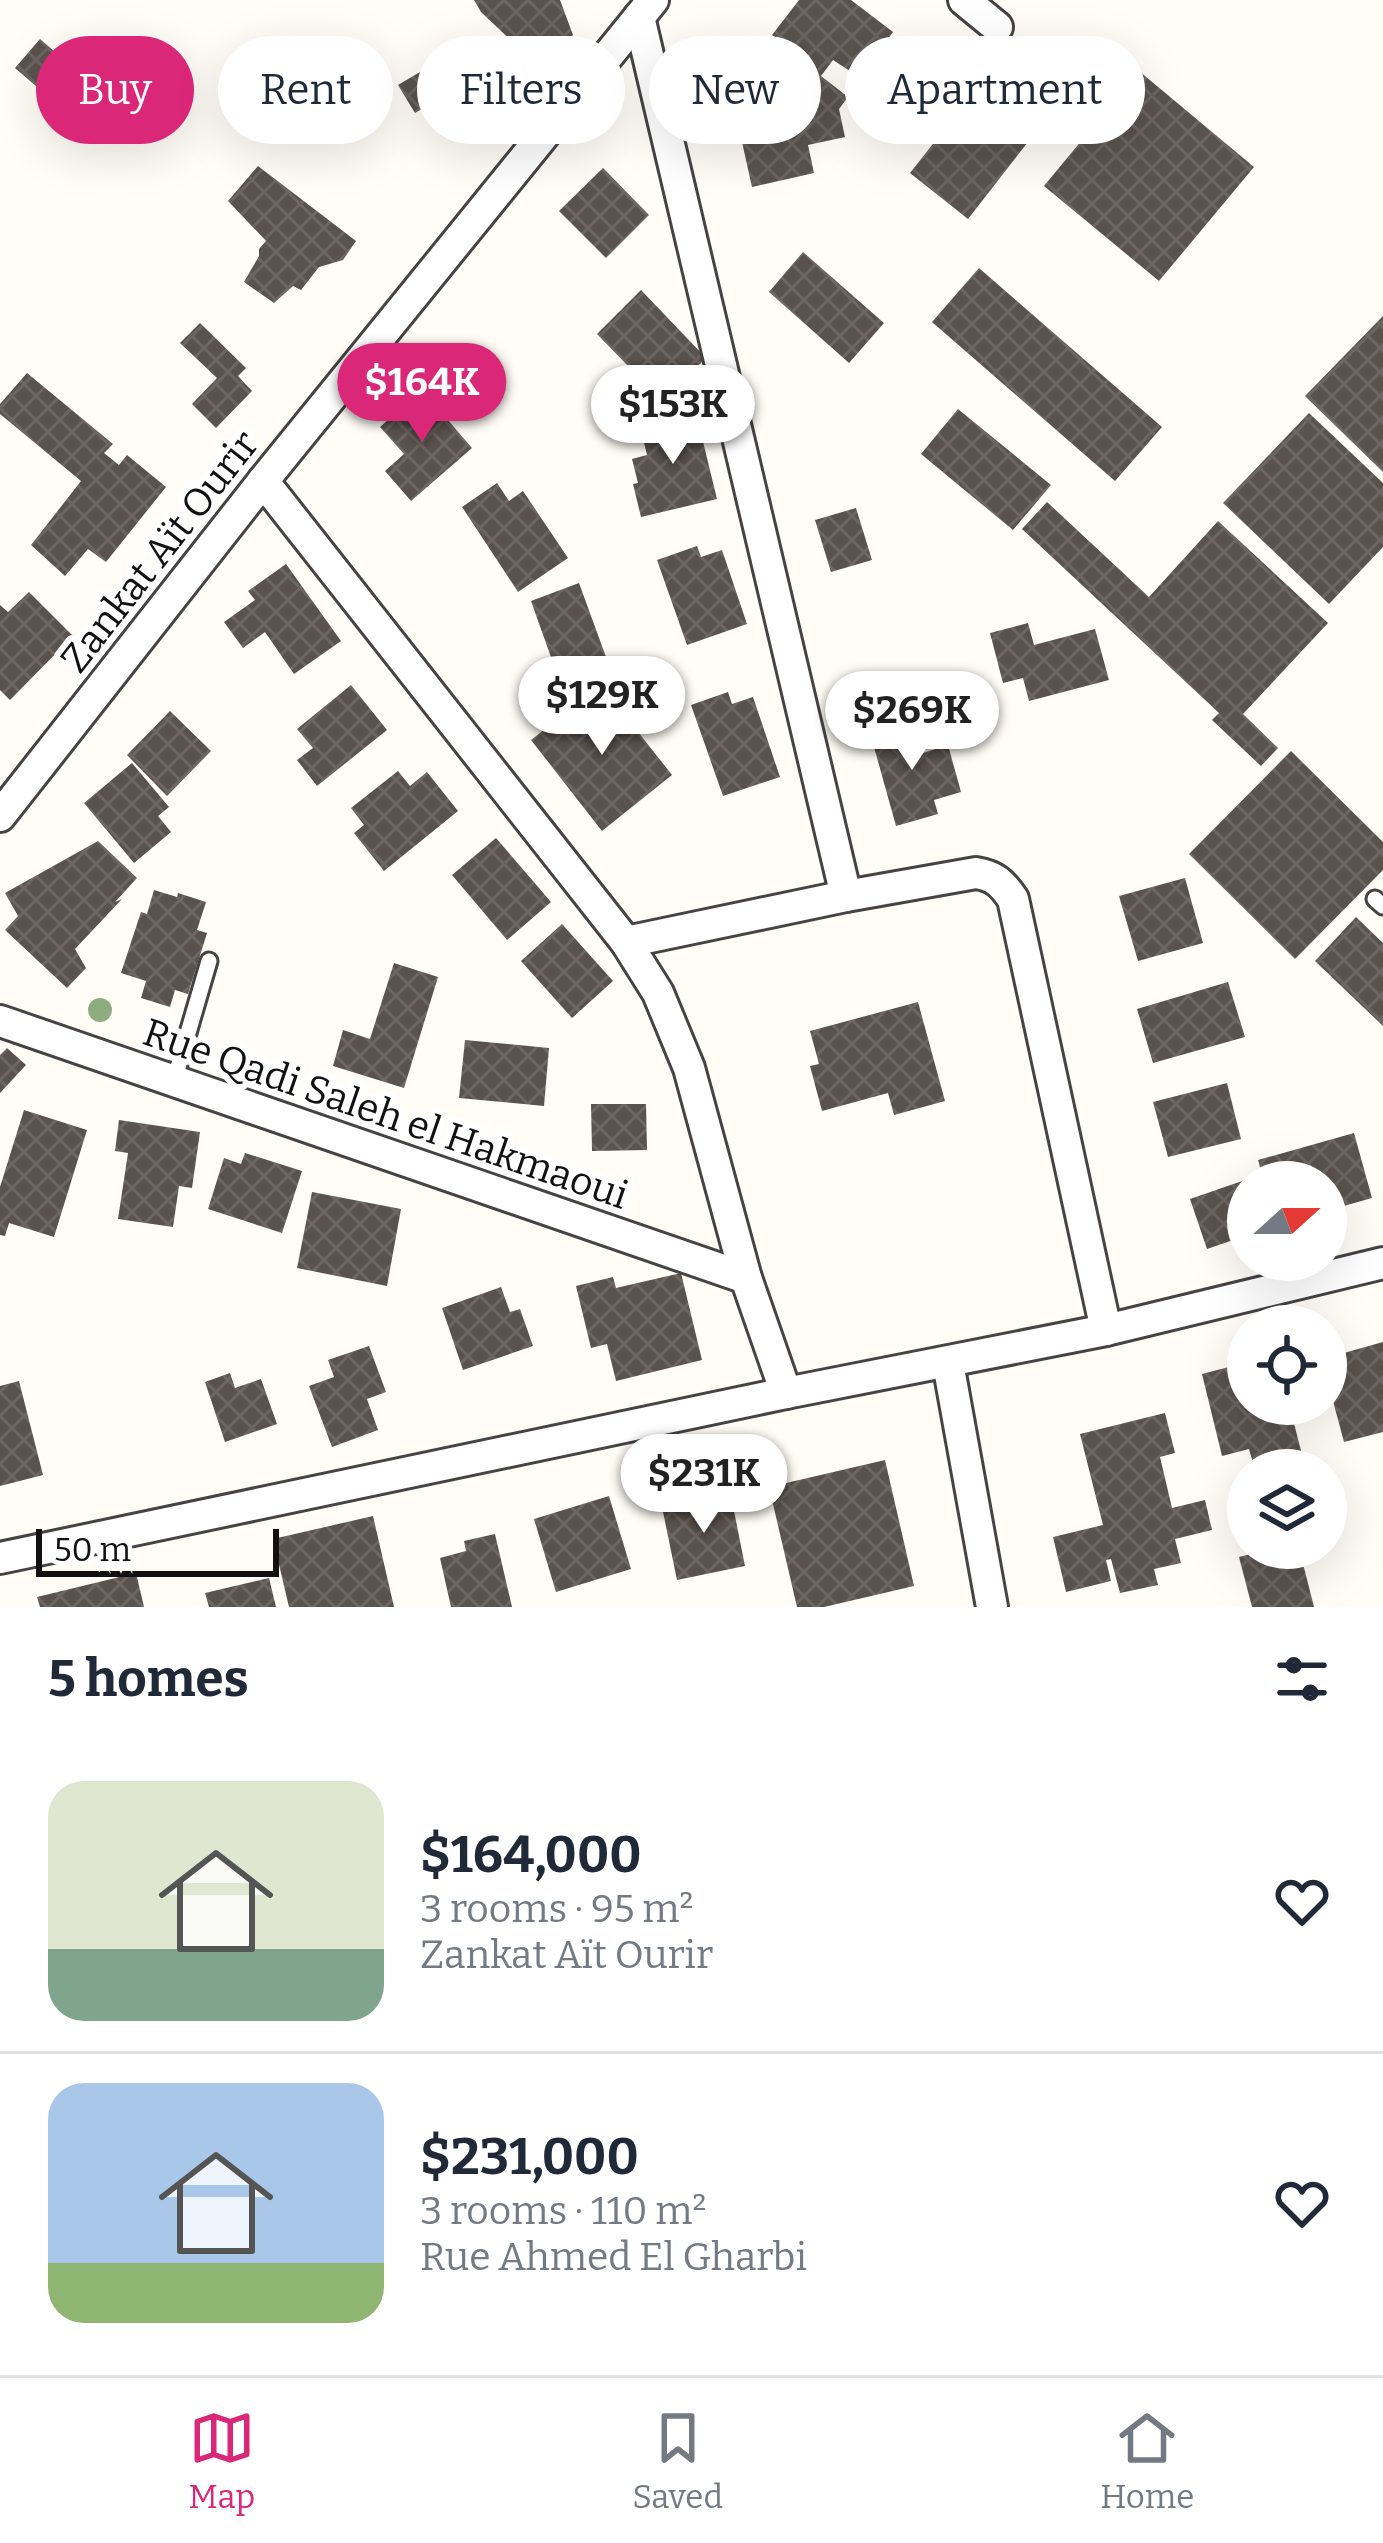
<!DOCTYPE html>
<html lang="en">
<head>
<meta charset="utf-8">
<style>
	:root { --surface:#fff; --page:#f2f2f3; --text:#1f2937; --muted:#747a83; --line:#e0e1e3; --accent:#db2777 }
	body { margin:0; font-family:Bitter,serif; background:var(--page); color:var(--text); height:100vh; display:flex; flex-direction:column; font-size:45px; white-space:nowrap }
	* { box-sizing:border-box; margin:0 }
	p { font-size:39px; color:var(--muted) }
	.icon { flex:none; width:66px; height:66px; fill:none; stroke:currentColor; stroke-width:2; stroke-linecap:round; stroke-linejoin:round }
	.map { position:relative; height:1607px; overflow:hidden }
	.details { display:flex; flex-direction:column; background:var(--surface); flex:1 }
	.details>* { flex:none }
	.guide { position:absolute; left:36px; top:36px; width:1311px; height:108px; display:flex; gap:24px }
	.needle { width:78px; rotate:69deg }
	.tools { position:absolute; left:1227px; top:1161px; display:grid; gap:24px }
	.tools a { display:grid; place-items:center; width:120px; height:120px; border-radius:50%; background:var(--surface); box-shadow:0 12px 48px #0002; font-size:60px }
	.scale { position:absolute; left:36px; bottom:30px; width:243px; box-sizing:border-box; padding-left:12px; border:6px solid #111; border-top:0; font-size:33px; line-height:42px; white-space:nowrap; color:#111; -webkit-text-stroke:9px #fff; paint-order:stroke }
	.price { position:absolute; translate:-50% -102px; padding:0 27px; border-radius:42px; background:#fff; color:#222; font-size:39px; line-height:78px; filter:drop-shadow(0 3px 6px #0008) }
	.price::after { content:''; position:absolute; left:50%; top:72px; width:36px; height:27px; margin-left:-18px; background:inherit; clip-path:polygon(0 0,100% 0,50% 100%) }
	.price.active { background:var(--accent); color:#fff }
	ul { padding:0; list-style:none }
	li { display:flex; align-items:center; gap:36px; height:300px; padding:0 48px }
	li+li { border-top:3px solid var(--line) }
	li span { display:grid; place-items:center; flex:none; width:336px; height:240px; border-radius:36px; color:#555 }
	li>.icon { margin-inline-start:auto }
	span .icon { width:144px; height:144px; fill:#fffc; stroke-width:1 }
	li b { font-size:51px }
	h2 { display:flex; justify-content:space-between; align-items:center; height:144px; padding:0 48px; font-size:51px }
	.chip { padding:0 42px; border-radius:54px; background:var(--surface); box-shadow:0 12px 48px #0002; font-size:42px; line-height:108px }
	.chip.active { background:var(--accent); color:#fff }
	.dock { display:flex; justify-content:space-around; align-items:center; height:168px; border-top:3px solid var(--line); background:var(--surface); font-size:33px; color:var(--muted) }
	.dock a { display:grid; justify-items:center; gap:6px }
	.dock .active { color:var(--accent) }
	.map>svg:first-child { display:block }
	.building { fill:url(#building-cross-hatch) }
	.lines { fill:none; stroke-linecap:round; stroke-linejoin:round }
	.lane-casing { stroke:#444; stroke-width:21 }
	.street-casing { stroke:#444; stroke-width:36 }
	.lane { stroke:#fff; stroke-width:15 }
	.street { stroke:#fff; stroke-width:30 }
	.tree { fill:#8dad7f }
	.labels { text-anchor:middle; stroke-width:12; stroke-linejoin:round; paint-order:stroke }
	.street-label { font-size:39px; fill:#111; stroke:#fff }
</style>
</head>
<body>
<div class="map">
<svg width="1383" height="1607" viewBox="0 0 1383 1607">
	<defs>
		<pattern id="building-cross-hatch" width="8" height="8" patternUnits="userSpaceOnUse" patternTransform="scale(3)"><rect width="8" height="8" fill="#5a524d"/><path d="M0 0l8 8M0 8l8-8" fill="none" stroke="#6d6662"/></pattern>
	</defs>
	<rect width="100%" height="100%" fill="#fffdf5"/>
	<!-- building -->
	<g class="building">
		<path d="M474,0H560L573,35L540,68L481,12Z"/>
		<path d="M799,0H851L893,32L866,68L850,71L833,60L821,76L848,97L839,109L845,137L808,145L814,173L752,187L730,88L782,76L797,55L772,35Z"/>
		<path d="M40,39L83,76L113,41L135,60L85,118L69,104L64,110L15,68Z"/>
		<path d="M483,40L498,65L415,113L398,85L459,49L462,53Z"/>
		<path d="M1139,71L1254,167L1159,281L1044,186Z"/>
		<path d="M973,93L1031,138L968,219L910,173Z"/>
		<path d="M258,166L356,241L343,260L319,267L301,290L293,286L274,303L244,282L259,256V249L266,241L228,201Z"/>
		<path d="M603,168L649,215L606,258L559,211Z"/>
		<path d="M803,252L884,323L849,363L769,292Z"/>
		<path d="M979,268L1162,427L1115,481L932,322Z"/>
		<path d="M641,290L706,358L662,401L597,334Z"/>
		<path d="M1383,316V472L1305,396Z"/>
		<path d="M200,323L246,368L238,376L252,391L216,428L192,404L217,378L180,343Z"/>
		<path d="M27,373L113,444L104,453L119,465L127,455L166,487L106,562L88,549L65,576L31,545L81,481L0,414V404Z"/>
		<path d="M422,390L472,448L411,501L385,471L404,454L380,427Z"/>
		<path d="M958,409L1051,485L1013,530L921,454Z"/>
		<path d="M696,413L717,499L641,517L633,484L638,483L632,459L647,455L640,426Z"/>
		<path d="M1309,413L1383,483V547L1329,604L1223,503Z"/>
		<path d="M497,483L509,501L523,491L568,558L518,592L462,507Z"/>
		<path d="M1047,502L1149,597L1218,521L1328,623L1243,714L1278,748L1261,766L1212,720L1219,713L1022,529Z"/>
		<path d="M856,508L872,560L831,572L815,520Z"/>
		<path d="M697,546L701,557L722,550L747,624L687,645L657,560Z"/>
		<path d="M286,564L341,641L294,674L265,632L243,648L224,622L255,600L248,591Z"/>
		<path d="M579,583L606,657L557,674L531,601Z"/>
		<path d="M29,592L73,636L10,700L0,690V605L8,612Z"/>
		<path d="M1028,623L1034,645L1095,629L1109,680L1029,701L1023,678L1003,683L990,633Z"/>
		<path d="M351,685L387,730L317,786L297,760L313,748L297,729Z"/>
		<path d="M601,685L672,775L602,831L531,740Z"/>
		<path d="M728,692L732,704L753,697L780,777L723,796L691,705Z"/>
		<path d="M170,711L211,751L167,796L127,755Z"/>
		<path d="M906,718L917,755L948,745L961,792L934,800L938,814L896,826L869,729Z"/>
		<path d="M1291,751L1383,842V870L1295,959L1189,854Z"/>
		<path d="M132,763L169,807L158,816L171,832L134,863L84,803Z"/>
		<path d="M398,771L410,786L427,772L458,811L384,871L354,833L364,825L351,808Z"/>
		<path d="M496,838L551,902L507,940L452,875Z"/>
		<path d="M98,841L137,878L115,902L122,899L75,949L86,968L67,988L5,930L18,916L5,893Z"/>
		<path d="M1185,878L1203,943L1138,961L1119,896Z"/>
		<path d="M154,890L177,897L178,893L206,902L197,930L207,933L188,994L175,990L170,1007L141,998L146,981L121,973L141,912L147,914Z"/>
		<path d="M1356,917L1383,943V1026L1315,961Z"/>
		<path d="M562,924L613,981L572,1018L521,961Z"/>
		<path d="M394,963L438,977L404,1088L333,1066L343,1030L370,1039Z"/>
		<path d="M1228,982L1245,1037L1153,1063L1137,1009Z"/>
		<path d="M918,1002L945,1101L894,1115L888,1093L822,1111L810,1066L819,1064L810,1031Z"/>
		<path d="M465,1040L549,1048L544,1106L459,1098Z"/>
		<path d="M7,1048L26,1065L0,1093V1055Z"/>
		<path d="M1227,1083L1241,1139L1168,1157L1153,1102Z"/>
		<path d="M591,1104H646L647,1150L592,1151Z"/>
		<path d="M24,1110L87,1130L54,1237L9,1223L5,1236L0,1235V1187Z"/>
		<path d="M119,1120L200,1132L192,1188L179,1186L173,1227L118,1219L128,1153L115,1151Z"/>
		<path d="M1354,1133L1372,1198L1326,1211V1182H1264L1258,1160Z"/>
		<path d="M245,1153L302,1171L282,1233L208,1209L224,1158L241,1164Z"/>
		<path d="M1248,1179V1235L1207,1249L1190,1199Z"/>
		<path d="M312,1192L401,1209L387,1286L297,1268Z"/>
		<path d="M681,1273L702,1360L616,1381L607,1344L591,1348L576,1286L613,1277L616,1288Z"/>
		<path d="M501,1287L510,1312L520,1309L533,1346L463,1370L442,1308Z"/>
		<path d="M1383,1342V1432L1344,1442L1326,1375V1358Z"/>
		<path d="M369,1346L386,1392L367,1399L378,1430L332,1447L309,1386L334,1377L328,1360Z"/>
		<path d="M1248,1362V1404H1289L1306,1470H1255L1249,1449L1222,1456L1202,1374Z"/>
		<path d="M230,1373L235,1388L261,1379L277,1424L225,1442L205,1382Z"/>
		<path d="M19,1381L43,1475L0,1486V1386Z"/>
		<path d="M1165,1413L1175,1453L1160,1457L1172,1508L1205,1500L1212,1530L1175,1539L1181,1563L1154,1569L1158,1585L1120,1593L1111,1559L1106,1560L1111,1581L1066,1592L1053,1537L1103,1525L1080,1434Z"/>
		<path d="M885,1460L914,1586L824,1607H797L769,1487Z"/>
		<path d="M730,1491L745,1566L677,1580L662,1507Z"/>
		<path d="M609,1496L631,1569L556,1592L534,1519Z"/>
		<path d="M373,1516L394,1607H289L273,1539Z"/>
		<path d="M495,1534L512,1607H451L440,1558L466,1551L464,1541Z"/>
		<path d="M1275,1548H1299L1314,1607H1252L1239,1557Z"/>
		<path d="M136,1573L144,1607H40L37,1597Z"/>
		<path d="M269,1578L276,1607H209L205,1593Z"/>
	</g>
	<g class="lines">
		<!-- lane casing -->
		<g class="lane-casing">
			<g id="lane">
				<path d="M1375,899L1383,906"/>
				<path d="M174,1081L209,961"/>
			</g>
		</g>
		<!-- street casing -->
		<g class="street-casing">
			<g id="street">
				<path d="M964,0L997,27"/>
				<path d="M639,17L846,896"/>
				<path d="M263,481L626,942L658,993L689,1068L746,1278L786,1393"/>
				<path d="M0,816L263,481L653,0"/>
				<path d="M626,942L846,896L976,873C995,876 1002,883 1013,899L1106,1330"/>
				<path d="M0,1021L746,1278"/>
				<path d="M948,1363L992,1607"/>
				<path d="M0,1558L786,1393L1106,1330L1383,1263"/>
			</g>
		</g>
		<!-- lane -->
		<use href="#lane" class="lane"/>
		<!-- street -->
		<use href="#street" class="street"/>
	</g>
	<!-- trees -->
	<circle class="tree" cx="100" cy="1010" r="12"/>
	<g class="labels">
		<!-- street labels -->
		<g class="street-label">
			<text transform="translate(159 551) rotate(-52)" y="14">Zankat Aït Ourir</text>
			<text transform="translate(386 1113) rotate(19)" y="14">Rue Qadi Saleh el Hakmaoui</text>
		</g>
	</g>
</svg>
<div class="tools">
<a><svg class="needle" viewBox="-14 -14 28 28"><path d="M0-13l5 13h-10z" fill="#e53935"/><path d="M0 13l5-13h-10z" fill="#747a83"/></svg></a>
<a><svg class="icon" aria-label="locate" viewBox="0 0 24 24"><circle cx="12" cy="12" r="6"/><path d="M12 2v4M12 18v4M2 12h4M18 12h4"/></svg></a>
<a><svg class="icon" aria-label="layers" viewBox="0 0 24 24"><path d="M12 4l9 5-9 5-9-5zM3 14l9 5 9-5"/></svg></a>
</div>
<div class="scale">50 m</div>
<b class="price active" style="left:422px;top:445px">$164K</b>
<b class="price" style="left:673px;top:467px">$153K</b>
<b class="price" style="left:602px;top:758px">$129K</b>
<b class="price" style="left:912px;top:773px">$269K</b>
<b class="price" style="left:704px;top:1536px">$231K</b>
<div class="guide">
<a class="chip active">Buy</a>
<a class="chip">Rent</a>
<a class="chip">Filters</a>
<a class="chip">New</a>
<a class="chip">Apartment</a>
</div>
</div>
<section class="details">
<h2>5 homes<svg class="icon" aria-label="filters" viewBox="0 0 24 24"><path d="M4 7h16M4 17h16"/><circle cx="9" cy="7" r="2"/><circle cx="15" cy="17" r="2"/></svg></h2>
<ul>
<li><span style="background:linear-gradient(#dfe7d0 70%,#7fa58c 0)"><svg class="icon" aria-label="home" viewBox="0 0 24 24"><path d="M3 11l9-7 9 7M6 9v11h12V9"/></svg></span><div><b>$164,000</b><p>3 rooms · 95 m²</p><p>Zankat Aït Ourir</p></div><svg class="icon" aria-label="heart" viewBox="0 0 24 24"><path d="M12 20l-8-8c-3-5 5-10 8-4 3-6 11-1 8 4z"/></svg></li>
<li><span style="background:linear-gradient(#a9c7e8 75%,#8fb573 0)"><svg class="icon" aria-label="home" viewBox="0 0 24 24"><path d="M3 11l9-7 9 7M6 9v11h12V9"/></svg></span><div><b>$231,000</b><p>3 rooms · 110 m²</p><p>Rue Ahmed El Gharbi</p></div><svg class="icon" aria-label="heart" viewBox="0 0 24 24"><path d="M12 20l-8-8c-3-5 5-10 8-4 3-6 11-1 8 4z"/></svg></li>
</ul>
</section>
<nav class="dock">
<a class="active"><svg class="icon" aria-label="map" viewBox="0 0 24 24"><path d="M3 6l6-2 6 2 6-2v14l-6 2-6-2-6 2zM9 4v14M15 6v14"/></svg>Map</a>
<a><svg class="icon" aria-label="saved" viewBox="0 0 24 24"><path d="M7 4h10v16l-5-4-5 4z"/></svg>Saved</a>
<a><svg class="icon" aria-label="home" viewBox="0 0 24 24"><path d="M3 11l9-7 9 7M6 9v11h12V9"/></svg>Home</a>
</nav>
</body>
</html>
